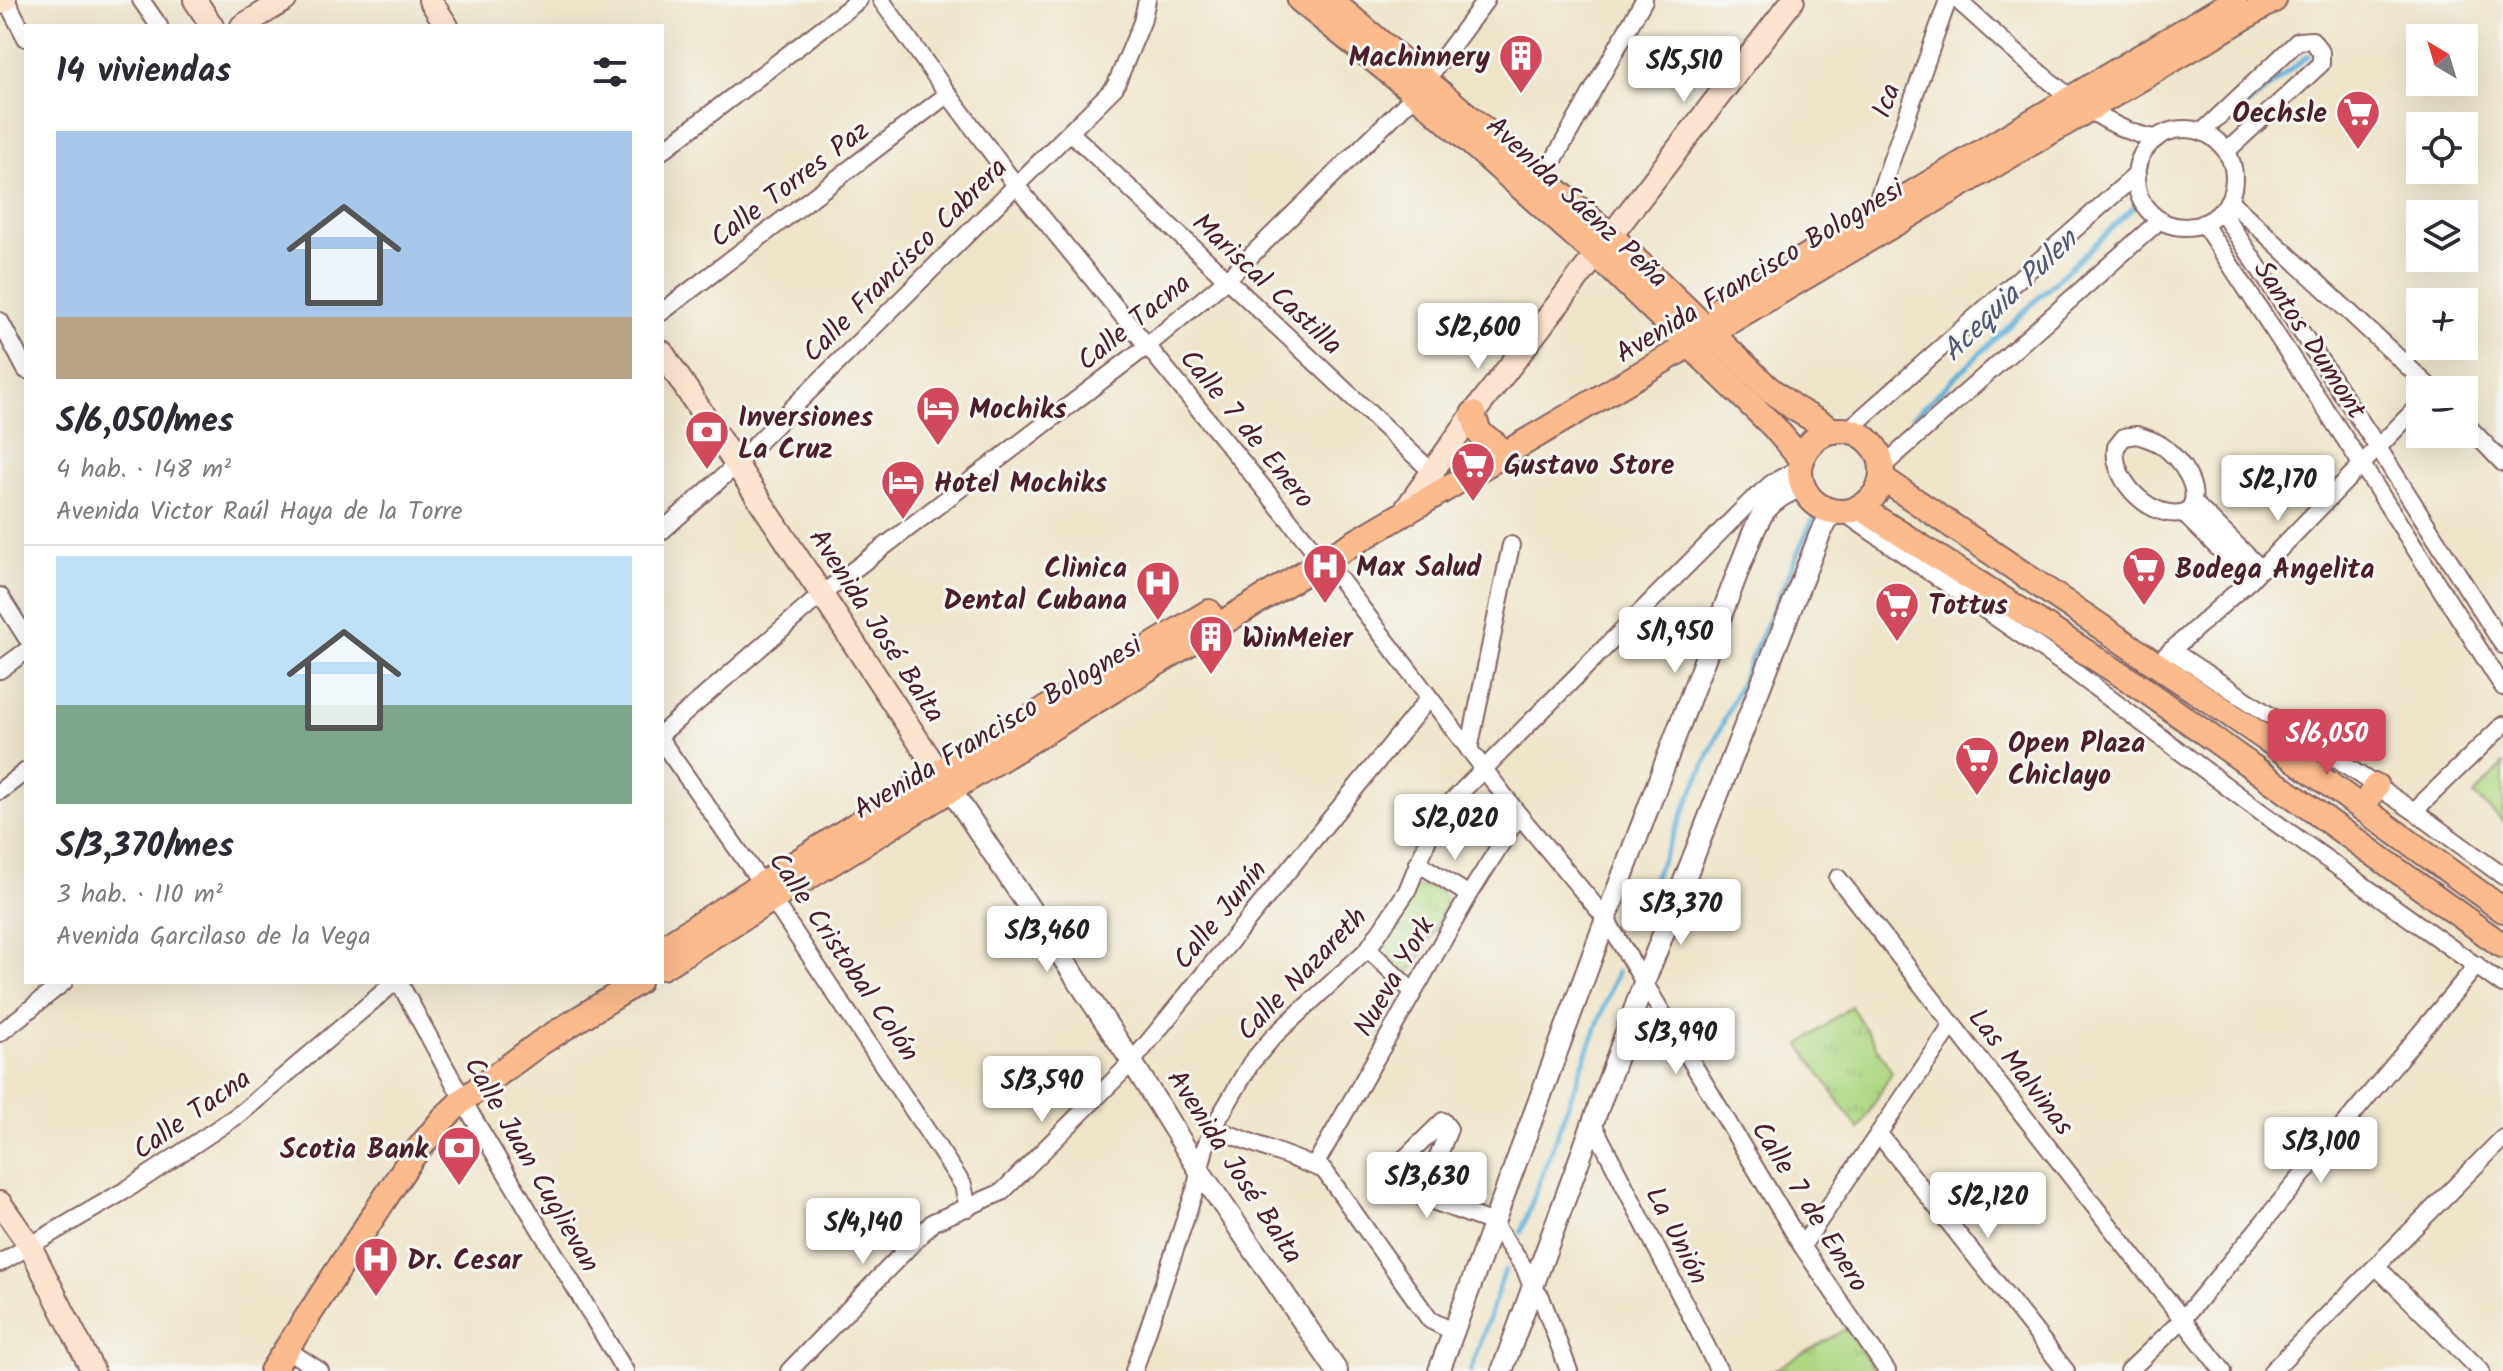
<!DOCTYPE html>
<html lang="es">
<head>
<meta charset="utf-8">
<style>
	:root { --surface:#fff; --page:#f7f7f7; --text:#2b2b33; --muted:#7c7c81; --line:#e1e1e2; --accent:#d1495b }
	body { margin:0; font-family:Kalam,sans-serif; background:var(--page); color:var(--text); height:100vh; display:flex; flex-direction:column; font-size:30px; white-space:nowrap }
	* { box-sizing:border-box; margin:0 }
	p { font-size:26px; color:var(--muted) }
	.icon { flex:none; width:44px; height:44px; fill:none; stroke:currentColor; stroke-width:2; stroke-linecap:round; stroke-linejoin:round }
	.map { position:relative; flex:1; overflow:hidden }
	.details { position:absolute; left:24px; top:24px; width:640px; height:960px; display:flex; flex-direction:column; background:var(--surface); border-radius:0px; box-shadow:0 8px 32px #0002 }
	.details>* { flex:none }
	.needle { width:52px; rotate:322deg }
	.tools { position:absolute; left:2406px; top:24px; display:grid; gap:16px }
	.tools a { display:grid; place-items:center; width:72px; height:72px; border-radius:0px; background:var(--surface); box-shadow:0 8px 32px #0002; font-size:40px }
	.price { position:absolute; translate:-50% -68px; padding:0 18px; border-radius:8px; background:#fff; color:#222; font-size:26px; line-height:52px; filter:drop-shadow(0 2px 4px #0008) }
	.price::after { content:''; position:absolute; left:50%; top:48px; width:24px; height:18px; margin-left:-12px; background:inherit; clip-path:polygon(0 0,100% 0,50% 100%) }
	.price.current { background:var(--accent); color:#fff }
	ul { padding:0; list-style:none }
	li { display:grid; align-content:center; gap:16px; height:424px; padding:0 32px }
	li+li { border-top:2px solid var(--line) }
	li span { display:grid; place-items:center; height:248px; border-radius:0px; color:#555 }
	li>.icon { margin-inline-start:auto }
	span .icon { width:144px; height:144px; fill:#fffc; stroke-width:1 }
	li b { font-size:34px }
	h2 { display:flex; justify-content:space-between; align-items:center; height:96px; padding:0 32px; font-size:34px }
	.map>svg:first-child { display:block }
	.park { fill:url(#park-tufts); stroke:#7d7c57; stroke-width:2 }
	.pitch { fill:#b0d883; stroke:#7d7c57; stroke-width:2 }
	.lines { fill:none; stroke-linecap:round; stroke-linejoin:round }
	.stream { stroke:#5baed7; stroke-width:5 }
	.minor-casing { stroke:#846463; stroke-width:20 }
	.tertiary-casing { stroke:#846463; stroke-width:24 }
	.secondary-casing { stroke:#846463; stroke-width:26 }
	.primary-casing { stroke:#846463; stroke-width:28 }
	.minor { stroke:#fff; stroke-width:16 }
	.tertiary { stroke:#fff; stroke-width:20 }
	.secondary { stroke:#fde4d1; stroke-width:22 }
	.primary { stroke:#fbbb8c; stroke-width:24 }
	.labels { text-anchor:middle; stroke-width:6; stroke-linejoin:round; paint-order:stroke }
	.poi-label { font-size:28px; font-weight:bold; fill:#4a1f2b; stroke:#f6f6f2; text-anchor:start }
	.street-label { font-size:28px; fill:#4a1f2b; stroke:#f6f6f2 }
	.water-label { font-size:30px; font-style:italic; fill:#515870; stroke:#f6f6f2 }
</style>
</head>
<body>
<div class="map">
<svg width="2503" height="1371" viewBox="0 0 2503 1371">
	<defs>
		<pattern id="park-tufts" width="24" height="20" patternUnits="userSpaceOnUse" patternTransform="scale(2)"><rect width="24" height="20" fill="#b0d883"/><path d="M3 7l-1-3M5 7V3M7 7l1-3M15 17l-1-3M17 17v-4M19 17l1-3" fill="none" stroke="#99b971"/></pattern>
	</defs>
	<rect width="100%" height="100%" fill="#f6f6f2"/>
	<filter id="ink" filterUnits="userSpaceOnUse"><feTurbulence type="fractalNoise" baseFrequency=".0125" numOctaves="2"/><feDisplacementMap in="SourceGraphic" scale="16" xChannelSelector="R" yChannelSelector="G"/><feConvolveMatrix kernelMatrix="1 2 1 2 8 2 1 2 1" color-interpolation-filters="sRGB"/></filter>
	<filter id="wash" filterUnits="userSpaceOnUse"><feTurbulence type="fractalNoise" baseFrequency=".006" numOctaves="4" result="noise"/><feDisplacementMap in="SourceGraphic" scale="32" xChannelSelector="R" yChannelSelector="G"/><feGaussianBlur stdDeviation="1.8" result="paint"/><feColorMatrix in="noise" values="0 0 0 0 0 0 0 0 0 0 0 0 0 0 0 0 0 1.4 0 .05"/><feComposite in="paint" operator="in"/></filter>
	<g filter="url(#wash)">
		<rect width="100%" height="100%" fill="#efe5cb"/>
		<!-- park -->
		<g class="park">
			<path d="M1431,886C1439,891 1446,895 1445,905C1445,917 1414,967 1406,977L1379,951V947L1415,888Z"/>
			<path d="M1851,1006L1892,1072L1859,1130L1800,1045Z"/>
			<path d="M1846,1329L1875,1371H1772Z"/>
		</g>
		<!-- pitch -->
		<path class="pitch" d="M2503,764V821L2474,795Z"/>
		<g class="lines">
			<!-- stream -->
			<g class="stream">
				<path d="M2237,114L2308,55"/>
				<path d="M1913,417L2135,206"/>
				<path d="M1633,926L1814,517"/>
				<path d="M1521,1232L1617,972"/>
				<path d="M1471,1371L1505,1270"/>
			</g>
		</g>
	</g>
	<g filter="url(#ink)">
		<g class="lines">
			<!-- minor casing -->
			<g class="minor-casing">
				<g id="minor">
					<path d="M6,0L26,38"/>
					<path d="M141,0L159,26"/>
					<path d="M881,0L948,94L1015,184L1314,550L1325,560L1519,815L1606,919L1802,1246L1887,1371"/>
					<path d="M1957,0C2006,42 2093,132 2157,138"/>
					<circle cx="2185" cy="178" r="49"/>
					<path d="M2202,132L2298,41L2312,40L2321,52V64L2227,151"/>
					<path d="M1071,133L1431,471"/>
					<path d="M662,151L859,0"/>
					<path d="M1544,177L1644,0"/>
					<path d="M2229,200L2433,390"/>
					<path d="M2221,211L2379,449L2503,645"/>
					<path d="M1871,218L1948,0"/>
					<path d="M2203,223L2362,465L2503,687"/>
					<path d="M662,312L948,94"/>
					<path d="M0,321L26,370"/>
					<path d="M2464,422L2503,463"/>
					<path d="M1847,431L2137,174"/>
					<path d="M2137,435C2145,438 2154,440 2161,445C2179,457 2205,491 2188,511C2154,524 2111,481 2116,447L2124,437Z"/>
					<path d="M1882,467L2160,220"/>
					<path d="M2194,503L2261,569"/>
					<path d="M1843,512L2072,670L2258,810L2503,985"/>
					<path d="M2183,513L2250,580"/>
					<path d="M662,531L726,474L1115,87L1142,22L1147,0"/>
					<path d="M0,596L26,637"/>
					<path d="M2171,650L2414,811L2503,876"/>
					<path d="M2165,656L2250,580L2420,404"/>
					<path d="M0,670L26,651"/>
					<path d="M662,733L822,594L1147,346L1226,280L1416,94L1486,0"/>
					<path d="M662,742L762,884L963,1185L968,1208"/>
					<path d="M1469,750L1511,545"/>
					<path d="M0,791L26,771"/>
					<path d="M2414,811L2503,725"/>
					<path d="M1418,863L1469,895"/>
					<path d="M1838,878L2223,1371"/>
					<path d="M1368,949L1413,992"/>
					<path d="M399,982L472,1116L625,1371"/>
					<path d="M0,1033L64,982"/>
					<path d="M1592,1122L1719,1371"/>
					<path d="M1213,1128L1324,1170L1430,1320L1454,1332"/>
					<path d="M1879,1134L2066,1371"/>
					<path d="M1315,1165L1469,895L1519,815"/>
					<path d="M1422,1197L1449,1129L1443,1121L1394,1169L1413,1191L1422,1197L1493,1223L1525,1269L1532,1287L1541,1297L1569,1371"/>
					<path d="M1802,1246L1953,1024"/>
					<path d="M0,1263L126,1190L241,1113L395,982"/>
					<path d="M2377,1267L2481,1371"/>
					<path d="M286,1349L320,1371"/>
					<path d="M789,1371L933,1222L1002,1192L1132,1062L1429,698"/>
					<path d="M1134,1371L1195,1190L1205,1148L1213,1128L1251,1063L1274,1036L1368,949L1407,891L1428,839L1443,810L1750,502L1772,483L1801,467"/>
					<path d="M2129,1371L2182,1320L2477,965"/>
					<path d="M2272,1371L2503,1138"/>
				</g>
			</g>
			<!-- tertiary casing -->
			<g class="tertiary-casing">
				<g id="tertiary">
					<path d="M951,790L1132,1062L1199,1170L1337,1371"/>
					<path d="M1439,1371L1606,919L1742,561C1758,522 1760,501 1803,486"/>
					<path d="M1502,1371L1644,983L1820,534L1833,511"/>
				</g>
			</g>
			<!-- secondary casing -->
			<g class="secondary-casing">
				<g id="secondary">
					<path d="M195,0L212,26"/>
					<path d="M430,0L447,26"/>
					<path d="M0,3L5,0"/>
					<path d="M242,26L285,0"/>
					<path d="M662,352L948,786"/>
					<path d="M1401,516L1473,414L1793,0"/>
					<path d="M0,1203L30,1246L93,1371"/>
				</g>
			</g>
			<!-- primary casing -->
			<g class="primary-casing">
				<g id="primary">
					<path d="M1300,0L1416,94L1596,254L1774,427L1802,460"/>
					<path d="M1330,0L1611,236L1767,387L1794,408L1834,431"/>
					<path d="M1719,309L2235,0"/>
					<path d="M1473,414L1479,433L1495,444"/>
					<circle cx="1841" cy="471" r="41"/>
					<path d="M1882,478L2272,743L2503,910"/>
					<path d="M1859,507L2142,688L2503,946"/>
					<path d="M2362,808L2376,786"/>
					<path d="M662,948L939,772L1209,612"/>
					<path d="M662,967L1325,560L2274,0"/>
					<path d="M272,1371L412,1157L444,1118L463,1100L540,1043L638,982"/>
				</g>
			</g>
			<!-- minor -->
			<use href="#minor" class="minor"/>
			<!-- tertiary -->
			<use href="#tertiary" class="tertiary"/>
			<!-- secondary -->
			<use href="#secondary" class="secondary"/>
			<!-- primary -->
			<use href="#primary" class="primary"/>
		</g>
	</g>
	<!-- icons -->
	<defs>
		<g id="building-pin" transform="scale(2.3)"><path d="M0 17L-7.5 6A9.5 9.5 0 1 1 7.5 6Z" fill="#d1495b" stroke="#f6f6f2"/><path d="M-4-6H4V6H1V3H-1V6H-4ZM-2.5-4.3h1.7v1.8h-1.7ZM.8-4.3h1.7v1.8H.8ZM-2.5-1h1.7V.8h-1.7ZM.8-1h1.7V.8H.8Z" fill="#fff"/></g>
		<g id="supermarket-pin" transform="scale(2.3)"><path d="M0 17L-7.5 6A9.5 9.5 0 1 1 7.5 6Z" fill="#d1495b" stroke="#f6f6f2"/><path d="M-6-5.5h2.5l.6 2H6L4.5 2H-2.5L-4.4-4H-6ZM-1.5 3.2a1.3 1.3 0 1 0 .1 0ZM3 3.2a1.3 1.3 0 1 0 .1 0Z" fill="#fff"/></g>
		<g id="hotel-pin" transform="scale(2.3)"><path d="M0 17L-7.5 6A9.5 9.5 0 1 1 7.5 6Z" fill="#d1495b" stroke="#f6f6f2"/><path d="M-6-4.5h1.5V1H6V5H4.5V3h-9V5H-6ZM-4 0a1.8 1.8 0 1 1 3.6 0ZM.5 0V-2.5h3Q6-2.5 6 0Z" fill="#fff"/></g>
		<g id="bank-pin" transform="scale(2.3)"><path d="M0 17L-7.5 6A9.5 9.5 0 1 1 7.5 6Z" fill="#d1495b" stroke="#f6f6f2"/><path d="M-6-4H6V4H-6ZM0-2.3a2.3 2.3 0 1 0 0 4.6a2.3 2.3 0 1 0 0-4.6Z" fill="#fff"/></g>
		<g id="hospital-pin" transform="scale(2.3)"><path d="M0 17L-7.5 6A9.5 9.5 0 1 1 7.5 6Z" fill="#d1495b" stroke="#f6f6f2"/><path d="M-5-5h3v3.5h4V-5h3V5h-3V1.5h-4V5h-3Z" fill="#fff"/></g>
	</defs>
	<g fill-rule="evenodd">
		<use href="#building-pin" x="1521" y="56"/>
		<use href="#supermarket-pin" x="2358" y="112"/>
		<use href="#hotel-pin" x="938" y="408"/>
		<use href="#bank-pin" x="707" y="432"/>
		<use href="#supermarket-pin" x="1473" y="464"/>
		<use href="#hotel-pin" x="903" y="482"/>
		<use href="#hospital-pin" x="1325" y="566"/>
		<use href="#supermarket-pin" x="2144" y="568"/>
		<use href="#hospital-pin" x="1158" y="583"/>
		<use href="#supermarket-pin" x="1897" y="604"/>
		<use href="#building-pin" x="1211" y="637"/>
		<use href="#supermarket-pin" x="1977" y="758"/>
		<use href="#bank-pin" x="459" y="1148"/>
		<use href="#hospital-pin" x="376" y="1259"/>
	</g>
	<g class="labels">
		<!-- poi labels -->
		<g class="poi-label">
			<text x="1490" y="66" text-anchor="end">Machinnery</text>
			<text x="2327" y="122" text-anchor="end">Oechsle</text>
			<text x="969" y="418">Mochiks</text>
			<text x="738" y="426">Inversiones<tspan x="738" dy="32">La Cruz</tspan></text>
			<text x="1504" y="474">Gustavo Store</text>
			<text x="934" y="492">Hotel Mochiks</text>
			<text x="1356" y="576">Max Salud</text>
			<text x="1127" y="577" text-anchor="end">Clinica<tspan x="1127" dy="32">Dental Cubana</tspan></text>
			<text x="2175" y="578">Bodega Angelita</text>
			<text x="1928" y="614">Tottus</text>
			<text x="1242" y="647">WinMeier</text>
			<text x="2008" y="752">Open Plaza<tspan x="2008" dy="32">Chiclayo</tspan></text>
			<text x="428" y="1158" text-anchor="end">Scotia Bank</text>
			<text x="407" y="1269">Dr. Cesar</text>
		</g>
		<!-- street labels -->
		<g class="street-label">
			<text transform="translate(1885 100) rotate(-70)" y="10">Ica</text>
			<text transform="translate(789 183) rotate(-37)" y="10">Calle Torres Paz</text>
			<text transform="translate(1578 201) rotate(43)" y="10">Avenida Sáenz Peña</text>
			<text transform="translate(904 259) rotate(-45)" y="10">Calle Francisco Cabrera</text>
			<text transform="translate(1759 270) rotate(-31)" y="10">Avenida Francisco Bolognesi</text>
			<text transform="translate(1268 283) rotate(43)" y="10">Mariscal Castilla</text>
			<text transform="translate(1133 321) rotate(-39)" y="10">Calle Tacna</text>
			<text transform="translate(2311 339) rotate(57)" y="10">Santos Dumont</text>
			<text transform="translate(1248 428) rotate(51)" y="10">Calle 7 de Enero</text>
			<text transform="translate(878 625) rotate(57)" y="10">Avenida José Balta</text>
			<text transform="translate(997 726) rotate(-31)" y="10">Avenida Francisco Bolognesi</text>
			<text transform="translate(1219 914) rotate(-51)" y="10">Calle Junín</text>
			<text transform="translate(845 956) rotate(56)" y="10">Calle Cristobal Colón</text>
			<text transform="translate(1301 973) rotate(-46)" y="10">Calle Nazareth</text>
			<text transform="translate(1393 976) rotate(-60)" y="10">Nueva York</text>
			<text transform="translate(2022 1071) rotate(52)" y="10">Las Malvinas</text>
			<text transform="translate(191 1113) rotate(-35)" y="10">Calle Tacna</text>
			<text transform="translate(533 1164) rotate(60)" y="10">Calle Juan Cuglievan</text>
			<text transform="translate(1236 1166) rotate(57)" y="10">Avenida José Balta</text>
			<text transform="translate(1811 1206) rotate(58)" y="10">Calle 7 de Enero</text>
			<text transform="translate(1678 1235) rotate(63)" y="10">La Unión</text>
		</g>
		<!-- water labels -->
		<g class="water-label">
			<text transform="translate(2009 295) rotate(-44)" y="10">Acequia Pulen</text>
		</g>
	</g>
</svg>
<div class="tools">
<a><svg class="needle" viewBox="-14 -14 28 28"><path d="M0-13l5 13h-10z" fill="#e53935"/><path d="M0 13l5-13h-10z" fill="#7c7c81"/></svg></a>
<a><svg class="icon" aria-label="locate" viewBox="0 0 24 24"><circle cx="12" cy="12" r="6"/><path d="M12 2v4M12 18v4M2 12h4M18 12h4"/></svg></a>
<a><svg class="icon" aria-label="layers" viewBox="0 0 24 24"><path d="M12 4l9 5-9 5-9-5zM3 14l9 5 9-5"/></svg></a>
<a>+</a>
<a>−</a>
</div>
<b class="price" style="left:1684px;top:104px">S/5,510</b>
<b class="price" style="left:1478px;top:371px">S/2,600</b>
<b class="price" style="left:2278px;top:523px">S/2,170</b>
<b class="price" style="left:1675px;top:675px">S/1,950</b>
<b class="price current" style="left:2327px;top:777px">S/6,050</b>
<b class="price" style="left:1455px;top:862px">S/2,020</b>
<b class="price" style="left:1681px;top:947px">S/3,370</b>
<b class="price" style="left:1047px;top:974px">S/3,460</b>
<b class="price" style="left:1676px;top:1076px">S/3,990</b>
<b class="price" style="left:1042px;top:1124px">S/3,590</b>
<b class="price" style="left:2321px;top:1185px">S/3,100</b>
<b class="price" style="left:1427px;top:1220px">S/3,630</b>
<b class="price" style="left:1988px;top:1240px">S/2,120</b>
<b class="price" style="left:863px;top:1266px">S/4,140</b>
<section class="details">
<h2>14 viviendas<svg class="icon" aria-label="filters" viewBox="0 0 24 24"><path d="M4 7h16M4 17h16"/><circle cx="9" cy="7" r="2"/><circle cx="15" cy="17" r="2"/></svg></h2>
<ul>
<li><span style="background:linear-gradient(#a9c7e8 75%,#b9a48a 0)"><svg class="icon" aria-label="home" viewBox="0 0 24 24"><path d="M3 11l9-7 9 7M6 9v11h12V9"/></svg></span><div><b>S/6,050/mes</b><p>4 hab. · 148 m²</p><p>Avenida Victor Raúl Haya de la Torre</p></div></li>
<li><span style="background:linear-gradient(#bfe0f5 60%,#7fa58c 0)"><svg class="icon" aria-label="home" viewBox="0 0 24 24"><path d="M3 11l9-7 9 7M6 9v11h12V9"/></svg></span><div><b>S/3,370/mes</b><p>3 hab. · 110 m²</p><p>Avenida Garcilaso de la Vega</p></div></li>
</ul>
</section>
</div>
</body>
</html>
